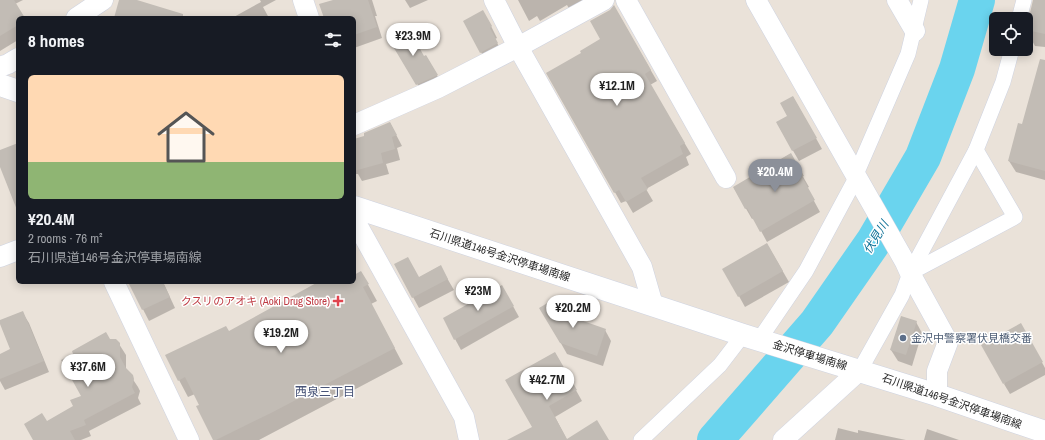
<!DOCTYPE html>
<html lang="en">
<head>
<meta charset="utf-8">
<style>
	:root { --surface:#171b24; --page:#242831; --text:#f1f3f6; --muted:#9ea1a6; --accent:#8c9099 }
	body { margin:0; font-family:"Archivo Narrow","Noto Sans JP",sans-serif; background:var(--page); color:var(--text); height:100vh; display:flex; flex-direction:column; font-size:15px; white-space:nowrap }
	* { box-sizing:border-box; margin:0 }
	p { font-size:13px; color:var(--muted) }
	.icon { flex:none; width:22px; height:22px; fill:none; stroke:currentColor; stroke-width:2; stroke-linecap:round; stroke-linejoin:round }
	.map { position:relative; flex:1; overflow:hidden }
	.side { position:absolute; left:16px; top:16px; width:340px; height:268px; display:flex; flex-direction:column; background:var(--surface); border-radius:6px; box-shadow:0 2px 10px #0003 }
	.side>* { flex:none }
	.tools { position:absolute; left:989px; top:12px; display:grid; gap:8px }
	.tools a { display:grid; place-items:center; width:44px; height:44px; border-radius:6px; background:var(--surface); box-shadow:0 2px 10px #0003; font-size:20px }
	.price { position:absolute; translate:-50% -34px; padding:0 9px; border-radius:14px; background:#fff; color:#222; font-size:13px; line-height:26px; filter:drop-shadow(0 1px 2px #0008) }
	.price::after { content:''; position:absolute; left:50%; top:24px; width:12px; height:9px; margin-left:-6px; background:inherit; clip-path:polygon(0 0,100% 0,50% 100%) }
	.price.on { background:var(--accent); color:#fff }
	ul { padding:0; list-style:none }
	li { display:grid; align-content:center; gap:8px; height:212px; padding:0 12px }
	li span { display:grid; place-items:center; height:124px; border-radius:6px; color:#555 }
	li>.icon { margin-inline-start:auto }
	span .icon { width:72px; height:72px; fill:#fffc; stroke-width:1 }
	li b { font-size:17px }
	h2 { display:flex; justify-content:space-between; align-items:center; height:48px; padding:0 12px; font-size:17px }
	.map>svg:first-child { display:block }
	.shadow { fill:#0003 }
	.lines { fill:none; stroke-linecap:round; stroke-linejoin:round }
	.river { stroke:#6ad4ee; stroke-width:36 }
	.building { fill:#c2bcb5 }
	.pedestrian-casing { stroke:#ced3e1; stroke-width:16 }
	.minor-casing { stroke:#ced3e1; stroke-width:21 }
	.secondary-casing { stroke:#ced3e1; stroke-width:23 }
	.pedestrian { stroke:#fff; stroke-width:15 }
	.minor { stroke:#fff; stroke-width:20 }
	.secondary { stroke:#fff; stroke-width:22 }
	.health-dot { fill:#e0444e; stroke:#fff; stroke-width:1.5 }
	.service-dot { fill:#5c6f8a; stroke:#fff; stroke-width:1.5 }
	.labels { text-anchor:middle; stroke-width:3; stroke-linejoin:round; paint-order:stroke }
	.street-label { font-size:11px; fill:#272727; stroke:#fff }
	.health-label { font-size:11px; fill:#be3a42; stroke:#fff; text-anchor:end }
	.service-label { font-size:11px; fill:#4e5e75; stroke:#fff; text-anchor:start }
	.water-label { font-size:12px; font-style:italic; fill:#0c7096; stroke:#fff }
	.neighbourhood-label { font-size:12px; fill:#485478; stroke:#fff }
</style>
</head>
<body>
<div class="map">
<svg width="1045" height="440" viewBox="0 0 1045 440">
	<rect width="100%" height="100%" fill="#eae2d9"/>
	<!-- shadow -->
	<g class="shadow">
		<path d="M5,0H23L15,4L24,18H18V40L0,51V3Z"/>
		<path d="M260,0H276L263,7L269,18H232L261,2Z"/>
		<path d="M336,0H372L377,16H375L382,38L354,48V18H325Z"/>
		<path d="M405,0H428L410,8Z"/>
		<path d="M518,0H584L574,17L567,5L540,21L537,16L529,21Z"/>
		<path d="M1034,0H1045V47L1035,46L1026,30Z"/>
		<path d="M618,14L657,81L650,85L691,154L686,157L689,165L646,189L653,201L633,213L626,201L621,203L548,73L583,53L602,40Z"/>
		<path d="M464,21L489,22L497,38L495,39L503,54L487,63Z"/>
		<path d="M396,49L423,57L426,56L443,86L424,95Z"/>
		<path d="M1045,90V180L1016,172L1009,161L1023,125Z"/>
		<path d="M793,97L822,149L799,161L777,123L789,116Z"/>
		<path d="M390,123L402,146L397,148L400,160L386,164L389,174L362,181L358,174H354V140L366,137Z"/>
		<path d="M790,154L809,187L807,188L820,212L767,242L754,218L752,219L734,188Z"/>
		<path d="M767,244L789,282L745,307L724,269Z"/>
		<path d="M395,264L419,278L440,266L454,290L419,308Z"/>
		<path d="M361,272L377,301L371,304L403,364L259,440H214L195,394L188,397L179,380L229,333L320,282H354V273L356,275Z"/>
		<path d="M129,282H163L175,308L149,321Z"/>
		<path d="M502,286L519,317L461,350L455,339Z"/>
		<path d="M541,308L605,330L611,341L603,366L567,354Z"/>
		<path d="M22,312L29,323L49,372L5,390L0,381V355L12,350L0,321Z"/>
		<path d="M916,322L922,333L912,366L898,361L891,350Z"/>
		<path d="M1027,335L1045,368V375L1010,394L1004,384Z"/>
		<path d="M110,340L119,344L126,355V369L138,387L140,391L138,398L141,404L89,431L91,436L81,440H34L47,422L74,407L82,397Z"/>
		<path d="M555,353L582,401L555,417L567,440H607H524L533,427Z"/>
		<path d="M838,428L858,433V430L906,440H835Z"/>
		<path d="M927,429L959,440H924Z"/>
	</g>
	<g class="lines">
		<!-- river -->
		<path class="river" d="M715,440L817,323L874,241L923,157L957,69L977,0"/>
	</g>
	<!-- building -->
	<g class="building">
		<path d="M0,0H14L25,18H18V25L0,36Z"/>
		<path d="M119,0H137L183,14V18H114Z"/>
		<path d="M333,0H368L377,27L354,35V18H324L319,4Z"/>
		<path d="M1033,0H1045V34L1026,30Z"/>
		<path d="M614,5L651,70L645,74L685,143L680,146L683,154L641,178L648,189L626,202L619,190L614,193L546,73L581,53L580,51L600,39L590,21L610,10Z"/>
		<path d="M483,10L492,26L490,28L498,43L480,53L463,21Z"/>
		<path d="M404,29L407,33L410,31L424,56L426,55L438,75L416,85L388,38Z"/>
		<path d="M1040,59L1045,60V171L1008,161L1018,123L1022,124Z"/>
		<path d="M793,96L817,138L792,151L776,122L787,116L780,103Z"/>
		<path d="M390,122L397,135L392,137L395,149L381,153L383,163L354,171V139L364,136V133Z"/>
		<path d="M18,143V209L17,210L0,167V150Z"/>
		<path d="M791,153L804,176L802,177L815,200L760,232L747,208L745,209L733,187Z"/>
		<path d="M767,243L783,271L738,297L722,269Z"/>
		<path d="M408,257L419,277L441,265L448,279L412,298L394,264Z"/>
		<path d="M361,271L369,284L363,287L395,348L271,413L216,440H213L196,406L199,405L185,377L178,381L165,355L226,326L229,331L318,282H354V275Z"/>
		<path d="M128,282H163L170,297L142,310Z"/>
		<path d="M502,285L514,306L454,340L443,318Z"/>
		<path d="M551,301L563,305L569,316L606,329L597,356L560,343L539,308Z"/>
		<path d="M23,311L44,361L0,379V354L10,349L0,324V320Z"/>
		<path d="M901,316L917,321L906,355L890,350Z"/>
		<path d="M1021,323L1043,362L1003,384L981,345Z"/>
		<path d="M106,332L110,339H116L120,343V357L126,368L133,375L134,379L132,387L135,393L84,420L86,425L70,431L75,440H33L24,424L42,413L47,421L73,406L70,400L81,396L61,360L73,354L72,351Z"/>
		<path d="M555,352L577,390L549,406L567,439L597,420L609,440H507L532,427L505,380Z"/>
	</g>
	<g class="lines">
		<!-- pedestrian casing -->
		<g class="pedestrian-casing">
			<g id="pedestrian">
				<path d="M1019,19L1024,0"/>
				<path d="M910,273L1015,217L976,150"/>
				<path d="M759,340L806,271L856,178L857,172L908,54L921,0"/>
				<path d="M860,370L902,295L910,273L976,150L1003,82L1012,49"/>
				<path d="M641,440L720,365L743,335"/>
			</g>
		</g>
		<!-- minor casing -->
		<g class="minor-casing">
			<g id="minor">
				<path d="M303,0L309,18"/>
				<path d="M494,0L518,47L642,267L653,305"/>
				<path d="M626,0L726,178"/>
				<path d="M756,0L905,262L910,273L948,342L937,371V395"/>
				<path d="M897,0L915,31"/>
				<path d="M76,18L103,0"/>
				<path d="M0,67L8,64L18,58"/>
				<path d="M354,125L438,88L518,47L604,0"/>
				<path d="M354,219L464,417L469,440"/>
				<path d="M0,257L18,250"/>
				<path d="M114,282L189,440"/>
				<path d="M783,440L860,370"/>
			</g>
		</g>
		<!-- secondary casing -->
		<g class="secondary-casing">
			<g id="secondary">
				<path d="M0,85L18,91"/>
				<path d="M354,207L743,335L937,395L1045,432"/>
			</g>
		</g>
		<!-- pedestrian -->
		<use href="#pedestrian" class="pedestrian"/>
		<!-- minor -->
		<use href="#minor" class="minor"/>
		<!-- secondary -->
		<use href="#secondary" class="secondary"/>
	</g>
	<!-- markers -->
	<path class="health-dot" d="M336 295h4v4h4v4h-4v4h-4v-4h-4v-4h4z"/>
	<circle class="service-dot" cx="903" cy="338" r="4"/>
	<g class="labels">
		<!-- street labels -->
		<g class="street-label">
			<text transform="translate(500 255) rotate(18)" y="4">石川県道146号金沢停車場南線</text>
			<text transform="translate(810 355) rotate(17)" y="4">金沢停車場南線</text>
			<text transform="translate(952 401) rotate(19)" y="4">石川県道146号金沢停車場南線</text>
		</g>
		<!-- health labels -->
		<g class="health-label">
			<text x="330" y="305">クスリのアオキ (Aoki Drug Store)</text>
		</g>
		<!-- service labels -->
		<g class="service-label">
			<text x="911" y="342">金沢中警察署伏見橋交番</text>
		</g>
		<!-- water labels -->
		<g class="water-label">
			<text transform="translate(876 237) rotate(-58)" y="4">伏見川</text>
		</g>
		<!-- neighbourhood labels -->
		<g class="neighbourhood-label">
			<text x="325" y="396">西泉三丁目</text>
		</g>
	</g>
</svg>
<div class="tools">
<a><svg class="icon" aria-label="locate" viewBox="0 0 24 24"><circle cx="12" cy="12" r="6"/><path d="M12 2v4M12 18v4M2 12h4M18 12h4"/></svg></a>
</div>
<b class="price" style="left:413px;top:57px">¥23.9M</b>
<b class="price" style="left:617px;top:107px">¥12.1M</b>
<b class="price on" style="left:775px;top:193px">¥20.4M</b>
<b class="price" style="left:478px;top:312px">¥23M</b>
<b class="price" style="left:573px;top:329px">¥20.2M</b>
<b class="price" style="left:281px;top:354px">¥19.2M</b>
<b class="price" style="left:88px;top:388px">¥37.6M</b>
<b class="price" style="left:547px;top:401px">¥42.7M</b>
<section class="side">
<h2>8 homes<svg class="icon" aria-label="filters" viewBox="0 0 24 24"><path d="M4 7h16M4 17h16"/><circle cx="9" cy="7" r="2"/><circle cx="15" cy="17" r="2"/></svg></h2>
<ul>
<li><span style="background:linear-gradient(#ffd9b3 70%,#8fb573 0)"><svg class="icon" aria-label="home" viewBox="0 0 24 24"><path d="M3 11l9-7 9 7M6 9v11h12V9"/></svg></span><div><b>¥20.4M</b><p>2 rooms · 76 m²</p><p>石川県道146号金沢停車場南線</p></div></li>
</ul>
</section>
</div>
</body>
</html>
